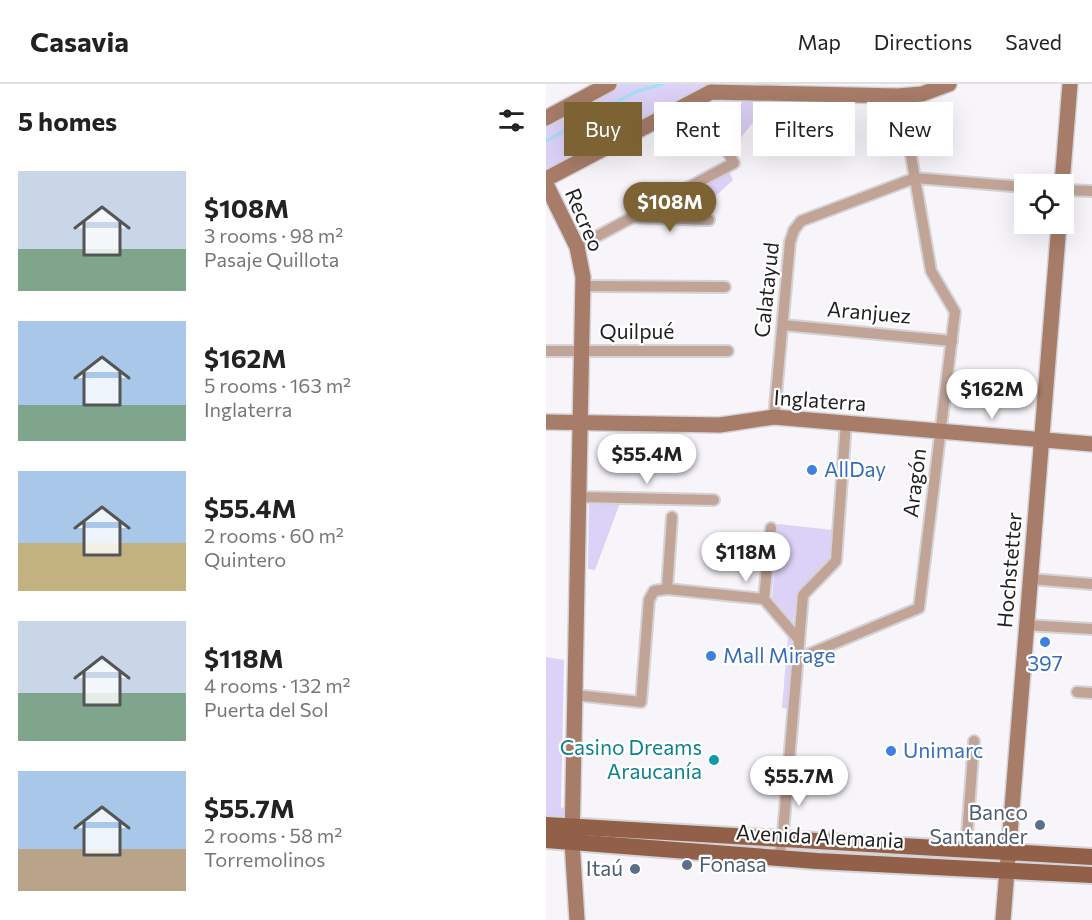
<!DOCTYPE html>
<html lang="en">
<head>
<meta charset="utf-8">
<style>
	:root { --surface:#fff; --page:#f2f2f2; --text:#222; --muted:#767676; --line:#e0e0e0; --accent:#7d6234 }
	body { margin:0; font-family:Commissioner,sans-serif; background:var(--page); color:var(--text); height:100vh; display:flex; flex-direction:column; font-size:22px; white-space:nowrap }
	* { box-sizing:border-box; margin:0 }
	p { font-size:20px; color:var(--muted) }
	.icon { flex:none; width:33px; height:33px; fill:none; stroke:currentColor; stroke-width:2; stroke-linecap:round; stroke-linejoin:round }
	.map { position:relative; flex:1; overflow:hidden }
	.details { display:flex; flex-direction:column; background:var(--surface); width:546px }
	.details>* { flex:none }
	.top-card { position:absolute; left:18px; top:18px; width:438px; height:54px; display:flex; gap:12px }
	.tools { position:absolute; left:468px; top:90px; display:grid; gap:12px }
	.tools a { display:grid; place-items:center; width:60px; height:60px; border-radius:0px; background:var(--surface); box-shadow:0 6px 24px #0002; font-size:30px }
	.price { position:absolute; translate:-50% -51px; padding:0 14px; border-radius:21px; background:#fff; color:#222; font-size:20px; line-height:39px; filter:drop-shadow(0 2px 3px #0008) }
	.price::after { content:''; position:absolute; left:50%; top:36px; width:18px; height:14px; margin-left:-9px; background:inherit; clip-path:polygon(0 0,100% 0,50% 100%) }
	.price.selected { background:var(--accent); color:#fff }
	ul { padding:0; list-style:none }
	li { display:flex; align-items:center; gap:18px; height:150px; padding:0 18px }
	li span { display:grid; place-items:center; flex:none; width:168px; height:120px; border-radius:0px; color:#555 }
	li>.icon { margin-inline-start:auto }
	span .icon { width:72px; height:72px; fill:#fffc; stroke-width:1 }
	li b { font-size:26px }
	h2 { display:flex; justify-content:space-between; align-items:center; height:72px; padding:0 18px; font-size:26px }
	.tag { padding:0 21px; border-radius:0px; background:var(--surface); box-shadow:0 6px 24px #0002; font-size:21px; line-height:54px }
	.tag.selected { background:var(--accent); color:#fff }
	header { display:flex; align-items:center; gap:36px; box-sizing:border-box; height:84px; padding:0 30px; background:var(--surface); border-bottom:2px solid var(--line) }
	header strong { font-size:28px }
	nav { display:flex; gap:33px; margin-inline-start:auto; font-size:21px }
	main { display:flex; flex:1; min-height:0 }
	.map>svg:first-child { display:block }
	.green { fill:#dcd1f7 }
	.lines { fill:none; stroke-linecap:round; stroke-linejoin:round }
	.stream { stroke:#a1dff8; stroke-width:3 }
	.street-casing { stroke:#d4d3d7; stroke-width:14 }
	.secondary-casing { stroke:#d4d3d7; stroke-width:18 }
	.primary-casing { stroke:#d4d3d7; stroke-width:20 }
	.street { stroke:#c2a497; stroke-width:10 }
	.secondary { stroke:#a77c69; stroke-width:15 }
	.primary { stroke:#925f48; stroke-width:16 }
	.shop-dot { fill:#3f7fe0; stroke:#fff; stroke-width:2 }
	.culture-dot { fill:#0f9aa8; stroke:#fff; stroke-width:2 }
	.service-dot { fill:#5c6f8a; stroke:#fff; stroke-width:2 }
	.labels { text-anchor:middle; stroke-width:4.5; stroke-linejoin:round; paint-order:stroke }
	.street-label { font-size:21px; fill:#1f1f20; stroke:#fff }
	.shop-label { font-size:21px; fill:#366cbe; stroke:#fff; text-anchor:start }
	.culture-label { font-size:21px; fill:#0d838f; stroke:#fff; text-anchor:end }
	.service-label { font-size:21px; fill:#4e5e75; stroke:#fff; text-anchor:end }
</style>
</head>
<body>
<header>
<strong>Casavia</strong>
<nav><a>Map</a><a>Directions</a><a>Saved</a></nav>
</header>
<main>
<section class="details">
<h2>5 homes<svg class="icon" aria-label="filters" viewBox="0 0 24 24"><path d="M4 7h16M4 17h16"/><circle cx="9" cy="7" r="2"/><circle cx="15" cy="17" r="2"/></svg></h2>
<ul>
<li><span style="background:linear-gradient(#c9d6e8 65%,#7fa58c 0)"><svg class="icon" aria-label="home" viewBox="0 0 24 24"><path d="M3 11l9-7 9 7M6 9v11h12V9"/></svg></span><div><b>$108M</b><p>3 rooms · 98 m²</p><p>Pasaje Quillota</p></div></li>
<li><span style="background:linear-gradient(#a9c7e8 70%,#7fa58c 0)"><svg class="icon" aria-label="home" viewBox="0 0 24 24"><path d="M3 11l9-7 9 7M6 9v11h12V9"/></svg></span><div><b>$162M</b><p>5 rooms · 163 m²</p><p>Inglaterra</p></div></li>
<li><span style="background:linear-gradient(#a9c7e8 60%,#c2b280 0)"><svg class="icon" aria-label="home" viewBox="0 0 24 24"><path d="M3 11l9-7 9 7M6 9v11h12V9"/></svg></span><div><b>$55.4M</b><p>2 rooms · 60 m²</p><p>Quintero</p></div></li>
<li><span style="background:linear-gradient(#c9d6e8 60%,#7fa58c 0)"><svg class="icon" aria-label="home" viewBox="0 0 24 24"><path d="M3 11l9-7 9 7M6 9v11h12V9"/></svg></span><div><b>$118M</b><p>4 rooms · 132 m²</p><p>Puerta del Sol</p></div></li>
<li><span style="background:linear-gradient(#a9c7e8 65%,#b9a48a 0)"><svg class="icon" aria-label="home" viewBox="0 0 24 24"><path d="M3 11l9-7 9 7M6 9v11h12V9"/></svg></span><div><b>$55.7M</b><p>2 rooms · 58 m²</p><p>Torremolinos</p></div></li>
</ul>
</section>
<div class="map">
<svg width="546" height="836" viewBox="0 0 546 836">
	<rect width="100%" height="100%" fill="#f7f5fa"/>
	<!-- green -->
	<g class="green">
		<path d="M74,0H244L164,3L0,90V40Z"/>
		<path d="M224,17L186,65L159,18Z"/>
		<path d="M183,87L187,96L160,121L164,132L101,128Z"/>
		<path d="M43,418L74,419L49,486L42,485Z"/>
		<path d="M232,440L287,446L283,479L251,509L247,539L226,514Z"/>
		<path d="M242,552L249,560L243,625L236,624Z"/>
		<path d="M0,573L18,576L15,724L21,722V733L16,736H0Z"/>
	</g>
	<g class="lines">
		<!-- stream -->
		<path class="stream" d="M0,57L89,8L117,0"/>
		<!-- street casing -->
		<g class="street-casing">
			<g id="street">
				<path d="M518,106L546,107"/>
				<path d="M87,133L163,136"/>
				<path d="M31,163L188,79L151,14"/>
				<path d="M37,202L179,203"/>
				<path d="M237,241L406,257"/>
				<path d="M0,267H182"/>
				<path d="M228,333L244,158L248,146L255,137L369,94L478,103"/>
				<path d="M33,413L168,416"/>
				<path d="M225,444L218,515L253,556"/>
				<path d="M484,495L546,500"/>
				<path d="M121,505L218,515"/>
				<path d="M480,541L546,545"/>
				<path d="M251,575L373,524L409,228L385,187L362,54L352,12"/>
				<path d="M531,608L546,609"/>
				<path d="M29,611L95,618L103,516L108,507L121,505L126,433"/>
				<path d="M420,765L428,657"/>
				<path d="M233,774L237,749L257,511L290,477L300,338"/>
			</g>
		</g>
		<!-- secondary casing -->
		<g class="secondary-casing">
			<g id="secondary">
				<path d="M0,34L63,0"/>
				<path d="M0,95L165,8L352,12L376,10L403,0"/>
				<path d="M0,100L31,163L37,193L26,758L31,836"/>
				<path d="M516,100L524,0"/>
				<path d="M0,338L174,341L228,333L546,360"/>
				<path d="M457,836L513,140"/>
			</g>
		</g>
		<!-- primary casing -->
		<g class="primary-casing">
			<g id="primary">
				<path d="M0,741L546,773"/>
				<path d="M0,756L271,777L546,791"/>
			</g>
		</g>
		<!-- street -->
		<use href="#street" class="street"/>
		<!-- secondary -->
		<use href="#secondary" class="secondary"/>
		<!-- primary -->
		<use href="#primary" class="primary"/>
	</g>
	<!-- markers -->
	<g class="shop-dot">
		<circle cx="266" cy="386" r="6"/>
		<circle cx="499" cy="558" r="6"/>
		<circle cx="165" cy="572" r="6"/>
		<circle cx="345" cy="667" r="6"/>
	</g>
	<circle class="culture-dot" cx="168" cy="676" r="6"/>
	<g class="service-dot">
		<circle cx="494" cy="741" r="6"/>
		<circle cx="141" cy="781" r="6"/>
		<circle cx="89" cy="785" r="6"/>
	</g>
	<g class="labels">
		<!-- street labels -->
		<g class="street-label">
			<text transform="translate(38 136) rotate(67)" y="7">Recreo</text>
			<text transform="translate(221 206) rotate(-84)" y="7">Calatayud</text>
			<text transform="translate(323 229) rotate(5)" y="7">Aranjuez</text>
			<text x="91" y="255">Quilpué</text>
			<text transform="translate(274 317) rotate(4)" y="7">Inglaterra</text>
			<text transform="translate(369 399) rotate(-83)" y="7">Aragón</text>
			<text transform="translate(464 486) rotate(-85)" y="7">Hochstetter</text>
			<text transform="translate(274 753) rotate(3)" y="7">Avenida Alemania</text>
		</g>
		<!-- shop labels -->
		<g class="shop-label">
			<text x="278" y="393">AllDay</text>
			<text x="177" y="579">Mall Mirage</text>
			<text x="499" y="587" text-anchor="middle">397</text>
			<text x="357" y="674">Unimarc</text>
		</g>
		<!-- culture labels -->
		<g class="culture-label">
			<text x="156" y="671">Casino Dreams<tspan x="156" dy="24">Araucanía</tspan></text>
		</g>
		<!-- service labels -->
		<g class="service-label">
			<text x="482" y="736">Banco<tspan x="482" dy="24">Santander</tspan></text>
			<text x="153" y="788" text-anchor="start">Fonasa</text>
			<text x="77" y="792">Itaú</text>
		</g>
	</g>
</svg>
<div class="tools">
<a><svg class="icon" aria-label="locate" viewBox="0 0 24 24"><circle cx="12" cy="12" r="6"/><path d="M12 2v4M12 18v4M2 12h4M18 12h4"/></svg></a>
</div>
<b class="price selected" style="left:124px;top:149px">$108M</b>
<b class="price" style="left:446px;top:336px">$162M</b>
<b class="price" style="left:101px;top:401px">$55.4M</b>
<b class="price" style="left:200px;top:499px">$118M</b>
<b class="price" style="left:253px;top:723px">$55.7M</b>
<div class="top-card">
<a class="tag selected">Buy</a>
<a class="tag">Rent</a>
<a class="tag">Filters</a>
<a class="tag">New</a>
</div>
</div>
</main>
</body>
</html>
